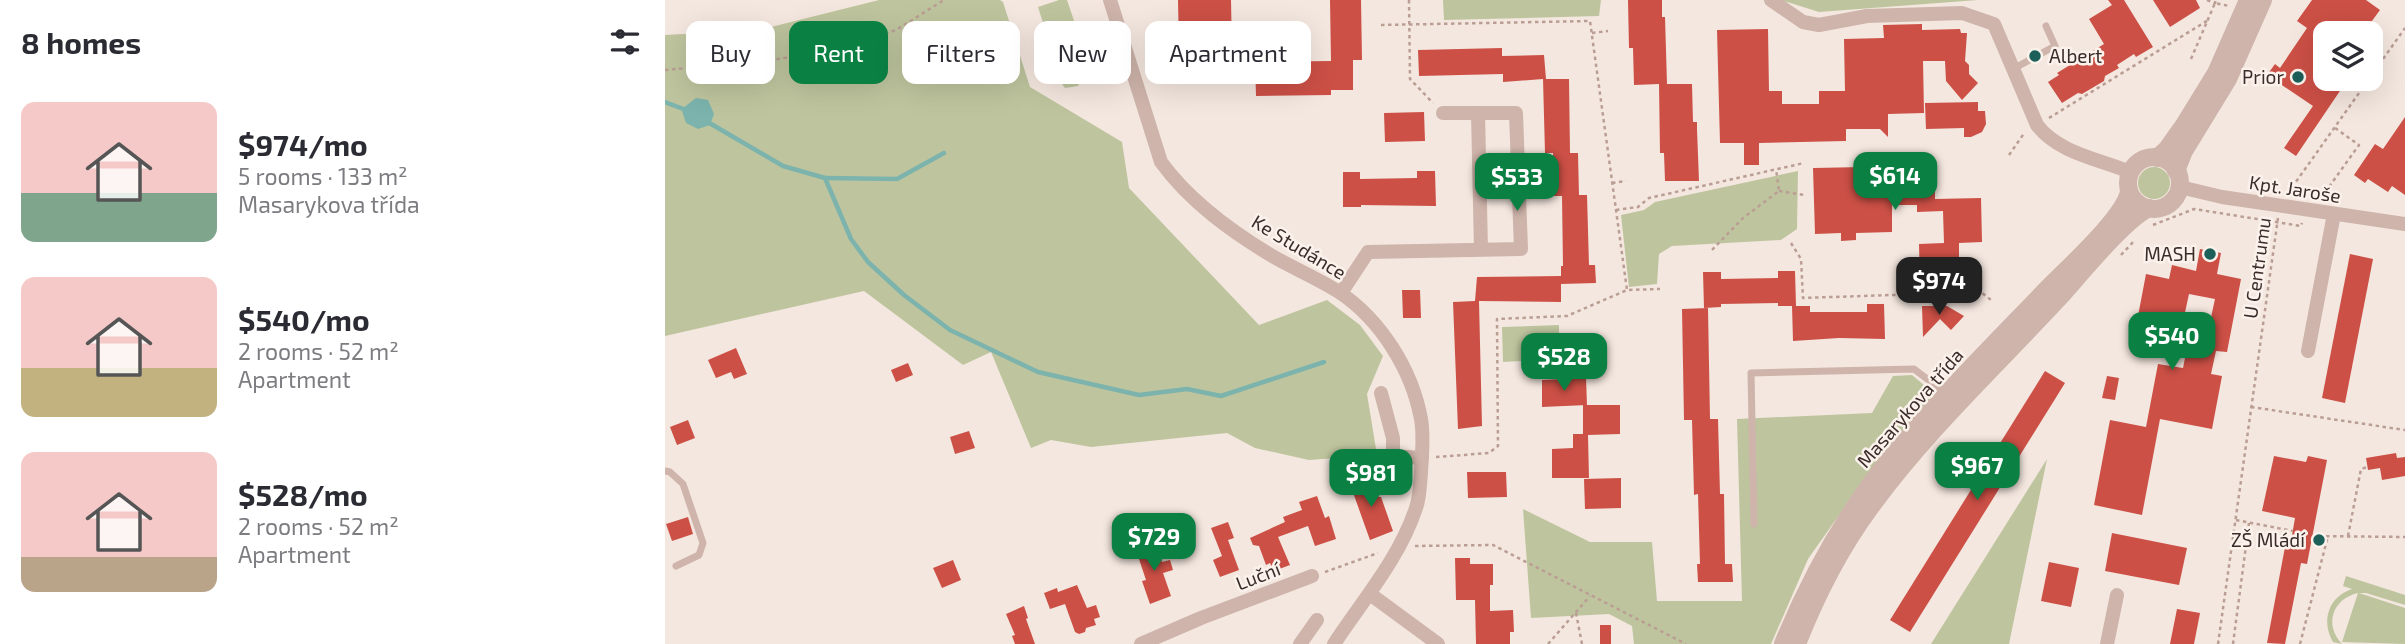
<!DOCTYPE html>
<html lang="en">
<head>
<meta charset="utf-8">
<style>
	:root { --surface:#fff; --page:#f7f7f7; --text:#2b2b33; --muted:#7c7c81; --accent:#0b8043 }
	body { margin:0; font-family:"Exo 2",sans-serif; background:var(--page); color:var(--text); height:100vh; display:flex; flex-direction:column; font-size:26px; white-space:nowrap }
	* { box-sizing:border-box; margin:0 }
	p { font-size:23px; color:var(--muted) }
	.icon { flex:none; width:38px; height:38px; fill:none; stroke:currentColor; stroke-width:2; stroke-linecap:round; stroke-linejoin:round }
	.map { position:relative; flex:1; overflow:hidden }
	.side { display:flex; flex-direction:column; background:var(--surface); width:665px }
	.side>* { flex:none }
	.hud { position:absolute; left:21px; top:21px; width:665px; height:63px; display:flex; gap:14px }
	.buttons { position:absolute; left:1648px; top:21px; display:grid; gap:14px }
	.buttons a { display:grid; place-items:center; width:70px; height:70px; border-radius:14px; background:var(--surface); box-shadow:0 7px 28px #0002; font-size:35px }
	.price { position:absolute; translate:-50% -60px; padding:0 16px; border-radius:14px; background:var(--accent); color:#fff; font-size:23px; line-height:46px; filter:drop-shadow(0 2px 4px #0008) }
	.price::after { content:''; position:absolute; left:50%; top:42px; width:21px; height:16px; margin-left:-10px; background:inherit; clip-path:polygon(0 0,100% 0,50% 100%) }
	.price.selected { background:#222; color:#fff }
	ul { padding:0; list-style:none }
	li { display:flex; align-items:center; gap:21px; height:175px; padding:0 21px }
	li span { display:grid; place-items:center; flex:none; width:196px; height:140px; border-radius:14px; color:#555 }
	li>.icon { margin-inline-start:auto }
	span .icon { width:84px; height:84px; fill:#fffc; stroke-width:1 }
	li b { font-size:30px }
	h2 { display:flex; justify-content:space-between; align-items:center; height:84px; padding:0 21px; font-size:30px }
	.pill { padding:0 24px; border-radius:14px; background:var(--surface); box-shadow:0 7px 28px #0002; font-size:24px; line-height:63px }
	.pill.selected { background:var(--accent); color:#fff }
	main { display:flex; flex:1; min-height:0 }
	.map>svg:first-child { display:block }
	.green { fill:#bec59e }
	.water { fill:#7cb3ad }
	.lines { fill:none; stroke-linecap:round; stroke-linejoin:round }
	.stream { stroke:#7cb3ad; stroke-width:4.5 }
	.building { fill:#cc5046; fill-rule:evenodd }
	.path { stroke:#ba9e94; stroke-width:2.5; stroke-dasharray:3.5 3.5; stroke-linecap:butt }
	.service { stroke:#ceb4aa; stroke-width:7 }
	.minor { stroke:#ceb4aa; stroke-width:14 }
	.tertiary { stroke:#ceb4aa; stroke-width:18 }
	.poi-dot { fill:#1d5f59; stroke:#fbf2ec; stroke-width:2.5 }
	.labels { text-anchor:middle; stroke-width:5; stroke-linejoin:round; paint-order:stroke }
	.poi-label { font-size:19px; fill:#3b2c2a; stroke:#fbf2ec; text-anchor:end }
	.street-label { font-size:19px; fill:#3b2c2a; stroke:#fbf2ec }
</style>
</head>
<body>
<main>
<section class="side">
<h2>8 homes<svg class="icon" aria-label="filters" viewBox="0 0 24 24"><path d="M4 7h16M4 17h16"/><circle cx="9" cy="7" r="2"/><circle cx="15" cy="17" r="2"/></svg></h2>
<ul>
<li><span style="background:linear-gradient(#f6c9c9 65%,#7fa58c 0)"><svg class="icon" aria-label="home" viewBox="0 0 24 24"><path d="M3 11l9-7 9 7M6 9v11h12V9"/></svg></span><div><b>$974/mo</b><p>5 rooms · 133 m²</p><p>Masarykova třída</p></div></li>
<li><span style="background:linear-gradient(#f6c9c9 65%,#c2b280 0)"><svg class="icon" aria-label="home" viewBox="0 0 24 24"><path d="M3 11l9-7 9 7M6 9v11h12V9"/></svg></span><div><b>$540/mo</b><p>2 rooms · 52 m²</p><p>Apartment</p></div></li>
<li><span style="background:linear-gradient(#f6c9c9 75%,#b9a48a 0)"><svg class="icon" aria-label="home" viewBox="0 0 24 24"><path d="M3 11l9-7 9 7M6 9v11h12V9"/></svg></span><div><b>$528/mo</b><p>2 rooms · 52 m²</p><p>Apartment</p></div></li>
</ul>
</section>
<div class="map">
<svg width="1740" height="644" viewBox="0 0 1740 644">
	<rect width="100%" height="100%" fill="#f4e7df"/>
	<!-- green -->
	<g class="green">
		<path d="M214,0H335L338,2L365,87L457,142L464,188L594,325L662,300L695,325L718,356L702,394L712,455L644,460L590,448L562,433L426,447L386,440L366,448L326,352L298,365L199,291L0,336V35L94,30Z"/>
		<path d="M394,0H402L418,47L389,57L373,7Z"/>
		<path d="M778,0H936L934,16L779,20Z"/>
		<path d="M1116,0H1313L1154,12Z"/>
		<path d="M410,59L420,72L413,86L400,88L393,79V66Z"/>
		<circle cx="1489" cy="183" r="16"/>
		<path d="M1133,171L1132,229L1116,240L1007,246L994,254L992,284L964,287L956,215L979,210L990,202Z"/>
		<path d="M894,325V359L838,362L837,327Z"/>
		<path d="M1247,375L1259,385L1265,401L1206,470L1143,559L1106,644H969L967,626L944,614L866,618L858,509L925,542H987L992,601H1077L1072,419L1207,413L1228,376Z"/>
		<path d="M1382,459L1344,644H1266Z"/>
		<path d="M1681,576L1740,595V605L1701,593H1694L1740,608V644L1677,642L1693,593C1667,599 1659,625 1677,644L1668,642C1656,621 1663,597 1687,589L1678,586Z"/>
	</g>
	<!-- water -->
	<path class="water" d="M31,98L43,100L49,114L45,125L33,129L21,123L17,111L18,108Z"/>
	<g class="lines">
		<!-- stream -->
		<g class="stream">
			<path d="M0,102L21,110"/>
			<path d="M41,121L118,166L160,178L186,239L203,262L239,295L285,330L373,372L474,395L522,389L556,396L659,362"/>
			<path d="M160,178L232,179L279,153"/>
		</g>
	</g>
	<!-- building -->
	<g class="building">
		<path d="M513,0H566L567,51L514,52Z"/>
		<path d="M665,0H696L697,60H688V90H666V95L591,96L590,62L666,61Z"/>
		<path d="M963,0H997V17H1000L1002,84H1027L1028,122H1032V129L1034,181H1000L999,153H995L994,84L969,85L968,48H964Z"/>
		<path d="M1443,0H1459L1488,47L1471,57L1469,54L1452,65L1454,68L1440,76L1439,81L1417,94L1413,93L1397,103L1383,82L1394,75L1392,73L1439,44L1424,19L1447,5Z"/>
		<path d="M1488,0H1531L1535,8L1505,27Z"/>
		<path d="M1647,0H1701L1715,10L1704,25L1717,33H1661V79H1683L1631,156L1619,148L1648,106L1602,75L1610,64L1615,68L1642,28L1632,21Z"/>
		<path d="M1257,24V30L1295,29L1296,33H1302L1300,61L1304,65V74L1313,83L1297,100L1281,81L1280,61H1258L1259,113L1223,114V137L1215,129H1181V141L1094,143V165H1079V143H1055L1052,30L1103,29L1104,91H1117V104H1154V91H1180L1179,39L1219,38L1218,25Z"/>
		<path d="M837,48V56L879,55L881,79H904L905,153H913L914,195H922L924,265H930L931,283L896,284V302L814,301L817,426L793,429L788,302L810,301L812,277L896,276V266H898L897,196H889L888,153H880L878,79L838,82V74L754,76L753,50Z"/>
		<path d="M1313,102V111H1320L1321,124L1317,132L1306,137H1299V128L1261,129L1260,103Z"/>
		<path d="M759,112L760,141L720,142L719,113Z"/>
		<path d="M1740,117V195L1727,186L1723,192L1703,179L1700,183L1689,175L1710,144L1718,149Z"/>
		<path d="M1199,167L1200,169L1270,168V199L1316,198L1317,242L1294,243V285H1255L1254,244L1279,243L1278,211L1252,212V205H1227V232L1191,233V240L1176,241V233L1150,234L1148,168Z"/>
		<path d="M752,171H770L771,206L696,205V207H678V172H695V179L752,178Z"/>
		<path d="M1535,249L1556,253L1552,274L1576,279L1562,352L1551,351L1546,374L1557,376L1547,429L1495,419L1477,515L1429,505L1445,420L1481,427L1493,364L1518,368L1522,348L1469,337L1481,274L1504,279L1507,265L1531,271ZM1524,294L1550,299L1545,322L1519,317Z"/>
		<path d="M1685,254L1708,259L1680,403L1657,398Z"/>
		<path d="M1113,271H1130L1131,306H1145V312H1202V304H1219L1220,339L1174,338L1128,341L1127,306H1113V303L1056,304V307L1039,308L1038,272H1056V279L1113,278Z"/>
		<path d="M737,290H755L756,318H738Z"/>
		<path d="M1257,306H1282L1299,316L1286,330L1275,319L1258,337Z"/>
		<path d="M1043,308L1045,419H1053L1055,494H1059L1060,564H1067L1068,582H1033L1032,564H1035L1033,494L1029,495L1027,420H1019L1017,309Z"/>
		<path d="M71,348L82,374L69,379L66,372L51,378L43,360Z"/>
		<path d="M243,363L248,375L231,382L226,370Z"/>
		<path d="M1380,371L1400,383L1245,632L1225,620Z"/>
		<path d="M1442,376L1454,378L1450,400L1437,398Z"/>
		<path d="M921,378L922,405L877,407V380Z"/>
		<path d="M918,405H955V434L923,435L924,478H887V449L908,448V434H918Z"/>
		<path d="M23,420L30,438L12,445L5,427Z"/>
		<path d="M304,431L310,448L290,454L285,437Z"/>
		<path d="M1731,453L1732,458L1740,457V476L1717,480L1715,468L1703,470L1701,458Z"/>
		<path d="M1609,456L1641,462L1643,456L1662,460L1642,564L1636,563L1620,644L1602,643L1620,547H1625L1630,518L1597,511Z"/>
		<path d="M802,472H841L842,497L803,498Z"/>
		<path d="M706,477L714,497H716L728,531L705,540L685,484Z"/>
		<path d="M956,478V508L920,509L919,479Z"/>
		<path d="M652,496L660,518L664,516L671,539L650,546L643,526L613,537L625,565L609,571L605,563L601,565L594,546L588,545L585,538L620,522L618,517L637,510L634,502Z"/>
		<path d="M23,517L28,534L7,541L1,524Z"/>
		<path d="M563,522L569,538L563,540L574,570L555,577L548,560L557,556L546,528Z"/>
		<path d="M1447,533L1522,548L1514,585L1440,571Z"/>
		<path d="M491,543L497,562L505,560L508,570L498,573L506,596L485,604L477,581L481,580L471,550Z"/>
		<path d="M790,558H805V564H828V585H825V611L848,610L849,632H845V644H811L810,600H791Z"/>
		<path d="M288,560L296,580L277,588L268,568Z"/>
		<path d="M1384,562L1414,568L1406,607L1376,601Z"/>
		<path d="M412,585L422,608L431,605L435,617L429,619L431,625L421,628L420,632L414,634L410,632L400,604L385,609L379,593L392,588L393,592Z"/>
		<path d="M359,606L363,618L361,619L370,644H350L347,636L350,635L341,614Z"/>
		<path d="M1512,609L1535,613L1529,644H1505Z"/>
		<rect x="935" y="625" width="11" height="19"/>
	</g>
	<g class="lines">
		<!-- path -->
		<g class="path">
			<path d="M744,0L745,79L768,103"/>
			<path d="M1542,0L1550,3L1551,0"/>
			<path d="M716,25L925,21L962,290"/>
			<path d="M927,33L943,31"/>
			<path d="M1526,59L1550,3L1564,6"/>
			<path d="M0,70L99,61L173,50L231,30L279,0"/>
			<path d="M1706,76L1740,28"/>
			<path d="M1384,118L1545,19"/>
			<path d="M1344,155L1360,132"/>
			<path d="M947,183L961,181"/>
			<path d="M1114,191L1139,195"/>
			<path d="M1623,193L1704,79"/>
			<path d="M1656,198L1694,145L1670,128"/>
			<path d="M951,210L973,207L984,198L1139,163"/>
			<path d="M1488,225L1529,209L1636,226L1637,223"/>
			<path d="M1126,243L1136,259L1138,298L1316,292L1326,300"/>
			<path d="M1047,250L1078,218L1114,191L1111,169"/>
			<path d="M1456,255L1470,240"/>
			<path d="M1586,407L1740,430"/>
			<path d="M771,457L824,453L833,446L832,319L902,316L962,290L995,289"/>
			<path d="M1571,520L1628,531"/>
			<path d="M1647,536L1740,537"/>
			<path d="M1683,536L1696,469L1702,467"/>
			<path d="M750,546L828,545L1021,644"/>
			<path d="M660,572L713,553"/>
			<path d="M911,613L917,644"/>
			<path d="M883,644L925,596"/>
			<path d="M1553,644L1613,218"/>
			<path d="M1568,644L1584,523"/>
			<path d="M1635,644L1663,536"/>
		</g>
		<!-- service -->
		<g class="service">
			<path d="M1348,69L1390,46L1381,26"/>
			<path d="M0,471L5,472L18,484L38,543L34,555L11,566"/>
			<path d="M1089,524L1086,373L1249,369L1282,394"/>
		</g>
		<!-- minor -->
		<g class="minor">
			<path d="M445,0L496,162C525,202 567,232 609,257C630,269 654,279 674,292C716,320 747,370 756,419C759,435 757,455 756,472C755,483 755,497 751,508C734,559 698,600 669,644"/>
			<path d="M1106,0L1138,22L1154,25L1202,16L1297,13L1329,24L1372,125C1393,153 1434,159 1465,172"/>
			<path d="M778,113H813"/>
			<path d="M1515,187L1557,197L1740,224"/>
			<path d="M676,293L703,252L856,249L851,113H813L816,250"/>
			<path d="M1643,351L1669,214"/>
			<path d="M716,393L728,438V456L757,458"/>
			<path d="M723,488L728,473V456"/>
			<path d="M705,594L773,644"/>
			<path d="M476,644L536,618L647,576"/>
			<path d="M635,644L652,620"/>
			<path d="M1442,644L1452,595"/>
		</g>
		<!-- tertiary -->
		<g class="tertiary">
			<circle cx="1489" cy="183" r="26"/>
			<path d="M1492,158L1502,149L1519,125L1551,73L1583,0"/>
			<path d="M1511,171L1519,151L1563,79L1598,0"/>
			<path d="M1118,644C1145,578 1179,516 1224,460C1272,401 1326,347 1379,292C1400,270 1458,219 1464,192"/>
			<path d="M1132,644C1151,596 1174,550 1205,508C1260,432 1330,367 1394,298C1414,276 1460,219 1484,208"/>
		</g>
	</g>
	<!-- markers -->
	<g class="poi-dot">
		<circle cx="1370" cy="56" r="7"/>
		<circle cx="1633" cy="77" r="7"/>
		<circle cx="1545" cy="254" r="7"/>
		<circle cx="1654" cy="540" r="7"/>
	</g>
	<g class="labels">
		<!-- poi labels -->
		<g class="poi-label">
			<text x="1384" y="63" text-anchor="start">Albert</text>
			<text x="1619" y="84">Prior</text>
			<text x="1531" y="261">MASH</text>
			<text x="1640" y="547">ZŠ Mládí</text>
		</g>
		<!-- street labels -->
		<g class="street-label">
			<text transform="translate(1630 189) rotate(9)" y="7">Kpt. Jaroše</text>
			<text transform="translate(634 247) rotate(31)" y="7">Ke Studánce</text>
			<text transform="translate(1592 268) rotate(-82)" y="7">U Centrumu</text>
			<text transform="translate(1245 408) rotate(-49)" y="7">Masarykova třída</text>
			<text transform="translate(593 576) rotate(-21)" y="7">Luční</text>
		</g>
	</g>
</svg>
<div class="buttons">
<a><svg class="icon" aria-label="layers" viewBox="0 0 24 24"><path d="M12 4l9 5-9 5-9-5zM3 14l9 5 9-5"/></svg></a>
</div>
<b class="price" style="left:1230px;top:212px">$614</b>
<b class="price" style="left:852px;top:213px">$533</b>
<b class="price selected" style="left:1274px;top:317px">$974</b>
<b class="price" style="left:1507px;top:372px">$540</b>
<b class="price" style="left:899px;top:393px">$528</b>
<b class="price" style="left:1312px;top:502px">$967</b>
<b class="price" style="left:706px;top:509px">$981</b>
<b class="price" style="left:489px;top:573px">$729</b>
<div class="hud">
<a class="pill">Buy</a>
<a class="pill selected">Rent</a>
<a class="pill">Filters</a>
<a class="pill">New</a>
<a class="pill">Apartment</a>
</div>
</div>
</main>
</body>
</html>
